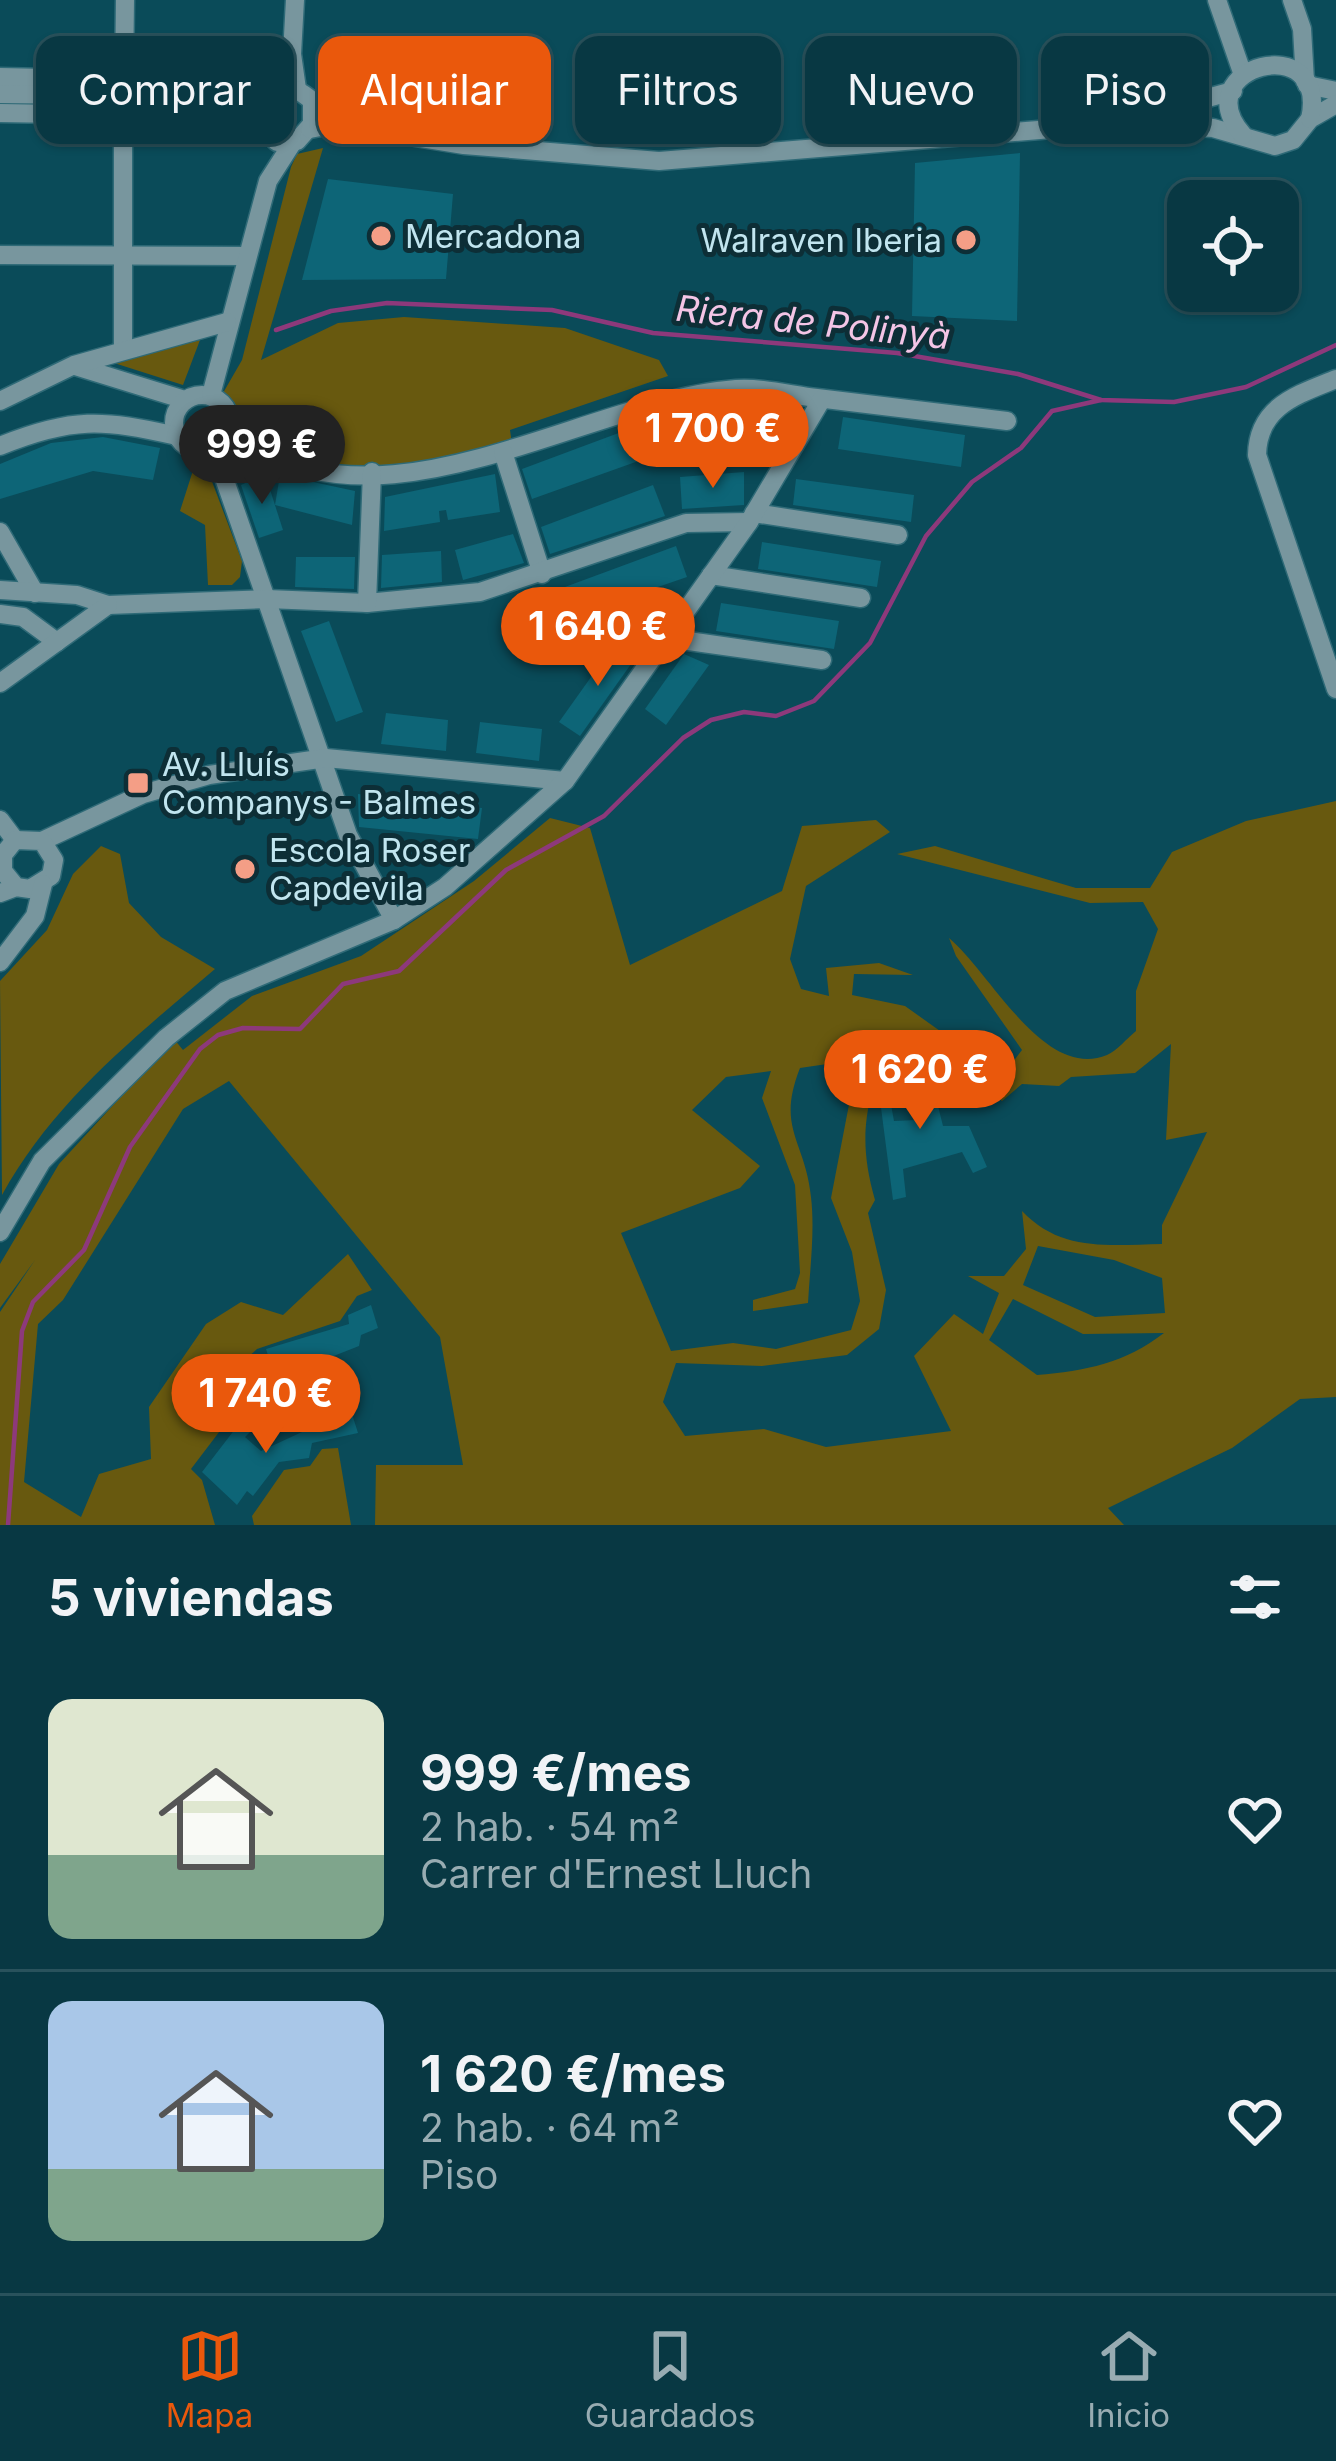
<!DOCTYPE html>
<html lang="es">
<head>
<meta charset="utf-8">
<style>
	:root { --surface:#083843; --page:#16434e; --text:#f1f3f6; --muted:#98acb2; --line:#29525c; --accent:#ea580c }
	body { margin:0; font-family:Inter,sans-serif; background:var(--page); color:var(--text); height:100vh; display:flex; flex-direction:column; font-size:45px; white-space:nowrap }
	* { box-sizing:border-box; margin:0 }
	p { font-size:39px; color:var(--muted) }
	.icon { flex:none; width:66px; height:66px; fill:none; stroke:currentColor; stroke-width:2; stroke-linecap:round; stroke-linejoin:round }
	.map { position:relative; height:1525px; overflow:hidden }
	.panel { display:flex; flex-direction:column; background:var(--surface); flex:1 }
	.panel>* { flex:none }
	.banner { position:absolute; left:36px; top:36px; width:1266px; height:108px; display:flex; gap:24px }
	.tools { position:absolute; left:1167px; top:180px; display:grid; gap:24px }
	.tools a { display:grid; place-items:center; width:132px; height:132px; border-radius:24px; background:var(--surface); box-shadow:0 3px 9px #0004,0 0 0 3px var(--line); font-size:60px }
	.price { position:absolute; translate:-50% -102px; padding:0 27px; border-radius:42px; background:var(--accent); color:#fff; font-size:39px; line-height:78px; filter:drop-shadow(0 3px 6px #0008) }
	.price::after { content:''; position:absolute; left:50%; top:72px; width:36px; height:27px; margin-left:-18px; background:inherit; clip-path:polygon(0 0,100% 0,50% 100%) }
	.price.current { background:#222; color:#fff }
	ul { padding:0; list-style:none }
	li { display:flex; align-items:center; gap:36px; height:300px; padding:0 48px }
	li+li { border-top:3px solid var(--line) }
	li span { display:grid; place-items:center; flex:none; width:336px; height:240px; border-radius:24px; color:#555 }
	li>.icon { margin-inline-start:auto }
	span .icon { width:144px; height:144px; fill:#fffc; stroke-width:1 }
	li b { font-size:51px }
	h2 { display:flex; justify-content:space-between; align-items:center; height:144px; padding:0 48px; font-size:51px }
	.tag { padding:0 42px; border-radius:24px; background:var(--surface); box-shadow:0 3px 9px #0004,0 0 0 3px var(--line); font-size:42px; line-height:108px }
	.tag.current { background:var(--accent); color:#fff }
	.tab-bar { display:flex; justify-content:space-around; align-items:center; height:168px; border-top:3px solid var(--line); background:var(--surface); font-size:33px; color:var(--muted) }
	.tab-bar a { display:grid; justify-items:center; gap:6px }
	.tab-bar .current { color:var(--accent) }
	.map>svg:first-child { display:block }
	.green { fill:#68590f; fill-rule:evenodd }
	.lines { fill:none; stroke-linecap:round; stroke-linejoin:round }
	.stream { stroke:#8d397b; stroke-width:4.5 }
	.building { fill:#0d6577 }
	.minor-casing { stroke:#2f6a77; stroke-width:21 }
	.minor { stroke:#78969e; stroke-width:18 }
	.poi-dot { fill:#f49e86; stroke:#0d2e36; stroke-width:4.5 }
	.labels { text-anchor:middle; stroke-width:10; stroke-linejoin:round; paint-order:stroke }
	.poi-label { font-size:33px; fill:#c1e5ef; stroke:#0d2e36; text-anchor:start }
	.water-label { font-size:36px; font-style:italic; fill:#f4c5e6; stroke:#0d2e36 }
</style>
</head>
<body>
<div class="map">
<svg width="1336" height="1525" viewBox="0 0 1336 1525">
	<rect width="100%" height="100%" fill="#0a4b59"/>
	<!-- green -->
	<g class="green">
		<path d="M323,148L261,360L338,323L404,317L565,328L659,360L668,376L510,430L512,444L422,469L325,464L258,448L236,428V408L230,423L223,393L242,360L291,167L297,154Z"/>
		<path d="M194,336L200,340L183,385L114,363Z"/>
		<path d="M196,461L205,463L242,561L240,577L232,585H208L205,525L180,511Z"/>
		<path d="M1336,801V1397L1300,1399L1232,1448L1108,1508L1124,1525H375L376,1465H463L440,1337L229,1081L183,1109L63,1300L38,1324L24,1482L81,1517L99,1474L151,1459L149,1407L206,1324L241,1302L283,1315L348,1254L372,1290L357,1296L340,1321L257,1349L225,1378L229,1419L191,1469L202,1480L215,1525H0V1312L35,1260L0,1308V1264L59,1164L174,1039L183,1050L252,996L361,956L474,881L550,818L590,828L630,965L782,891L802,826L876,820L890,832L806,886L790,959L801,989L829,996L826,968L879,963L913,975L854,974L852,995L905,1006L978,1058L1009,1067L1022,1050L956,956L949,938C991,973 1044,1081 1107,1055C1117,1051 1127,1038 1136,1031V991L1158,929L1143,902L1090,903L897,854L935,846L1076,888H1150L1172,852L1246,821ZM888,1042L929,1044L1002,1101L1022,1084L1059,1086L1071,1077L1135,1073L1171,1044L1166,1140L1207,1132L1162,1225V1244C1108,1245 1061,1252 1022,1211L1026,1249L1004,1276H968L999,1293L983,1334L954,1314L914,1356L951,1431L826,1447L764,1429L685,1436L663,1402L676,1363L762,1366L847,1355L879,1329L886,1290L868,1213L875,1200C857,1137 866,1103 888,1042ZM834,1063L852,1089L831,1198L852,1252L860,1301L851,1330L776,1349L733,1343L671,1351L621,1233L740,1188L760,1166L692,1110L726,1077L771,1071L762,1098L795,1185L800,1273L795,1289L753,1300V1311L808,1303C810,1268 815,1231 811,1197C805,1139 776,1129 800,1068ZM1038,1246L1114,1260L1162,1278L1165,1313L1095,1317L1023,1285ZM1013,1299L1083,1334L1164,1333C1125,1363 1086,1371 1037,1375L989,1340Z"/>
		<path d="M101,846L120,854L129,903L161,937L215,969C135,1037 53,1102 2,1195L0,981L47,930L73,874Z"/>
		<path d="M338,1448L351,1525H254L252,1516L284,1470L310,1466L322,1449Z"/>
	</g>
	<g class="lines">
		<!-- stream -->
		<g class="stream">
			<path d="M276,330L331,311L387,303L552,310L653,333L897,353L1018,374L1101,400L1174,402L1246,387L1336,345"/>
			<path d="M8,1525L22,1331L33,1302L84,1250L130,1147L200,1049L218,1035L243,1028L300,1029L343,984L399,971L506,870L604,816L683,738L711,720L744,712L776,716L814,701L870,643L926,536L972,482L1021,448L1052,411L1101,400"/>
		</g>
	</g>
	<!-- building -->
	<g class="building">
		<path d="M1020,153L1017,321L912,316L915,163Z"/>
		<path d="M328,179L453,194L446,279L302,280Z"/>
		<path d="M775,409L777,440L683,447L682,415Z"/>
		<path d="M843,417L965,435L961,467L838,449Z"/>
		<path d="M632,428L644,459L532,499L522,469Z"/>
		<path d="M103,437L160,448L153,480L93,471L0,499V464L51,443Z"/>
		<path d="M744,472V505L682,509L680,477Z"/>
		<path d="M265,474L283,530L259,538L241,485Z"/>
		<path d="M495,474L500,512L448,520L446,510L439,511L440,522L384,531L385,497Z"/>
		<path d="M280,475L355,491L352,525L275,505Z"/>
		<path d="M796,479L914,495L911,522L793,505Z"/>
		<path d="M653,485L665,516L550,554L541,527Z"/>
		<path d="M513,534L524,563L463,580L455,550Z"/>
		<path d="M762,542L881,561L877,587L758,569Z"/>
		<path d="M676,546L687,577L559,621L564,634L523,649L508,608Z"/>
		<path d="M441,551L442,582L381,588L382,555Z"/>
		<path d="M296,557H355L354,589L295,587Z"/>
		<path d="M721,603L839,621L834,649L716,631Z"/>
		<path d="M329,621L363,712L336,722L301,631Z"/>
		<path d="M616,642L636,657L580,736L559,722Z"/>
		<path d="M684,654L709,665L666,725L645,709Z"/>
		<path d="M386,713L448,720L446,751L381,744Z"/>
		<path d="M480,722L542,729L539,761L476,753Z"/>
		<path d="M358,794L482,808L478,839L359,827Z"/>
		<path d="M916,1057L920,1096L890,1099L894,1121L916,1120L915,1110L938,1106L943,1126H969L987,1167L973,1173L962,1152L903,1169L906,1197L893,1200L880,1100L874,1096L878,1087L896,1088L891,1065Z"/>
		<path d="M371,1305L378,1328L361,1335L359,1346L326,1359L339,1399L290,1413L280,1375L275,1377L266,1349L349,1324L348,1315Z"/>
		<path d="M343,1413L352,1414L358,1433L312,1443L309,1458L279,1462L253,1496L247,1491L237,1505L202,1472L242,1420L251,1431L245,1437L261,1451Z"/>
	</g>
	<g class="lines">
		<!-- minor casing -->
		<g class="minor-casing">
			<g id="minor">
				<path d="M295,0L292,54L297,89"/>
				<path d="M1217,0L1243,75"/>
				<path d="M1292,0L1302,29L1305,81"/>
				<path d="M0,77L187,81L268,92"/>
				<path d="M124,78L125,0"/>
				<path d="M1307,85L1336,91"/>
				<path d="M0,94L164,96L242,103"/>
				<path d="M312,104V124L297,141L277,142L259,125L262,99C289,69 315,104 336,124"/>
				<path d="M0,113L172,116L259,125"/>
				<path d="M1134,118L1233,91"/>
				<path d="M310,129L336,124L464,145L659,161L1125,123L1213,128L1275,146L1293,140L1310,119L1336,104"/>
				<path d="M1243,135C1183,66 1330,28 1310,119"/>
				<path d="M0,255L245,256"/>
				<path d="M123,349V115"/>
				<path d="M75,366L185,400"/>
				<path d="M1336,379C1297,395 1258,406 1257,455L1336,689"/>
				<circle cx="202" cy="423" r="28"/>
				<path d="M211,395L268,181L293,142"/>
				<path d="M0,401L74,365L227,322"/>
				<path d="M229,432C381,546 576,402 736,389C761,387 791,395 817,398C880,406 944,413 1007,421"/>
				<path d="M0,446C71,417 103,419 177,436"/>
				<path d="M214,449L348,835L394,920"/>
				<path d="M503,452L542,574"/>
				<path d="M754,513L898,535"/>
				<path d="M0,532L35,593"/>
				<path d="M711,575L861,598"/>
				<path d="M0,590L77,595L108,605L267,599L367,603L480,592L686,523L749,522"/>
				<path d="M367,603L372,472"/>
				<path d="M0,614L23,617L57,642"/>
				<path d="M667,638L822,660"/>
				<path d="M0,683L108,605"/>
				<path d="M0,820L15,840"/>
				<path d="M42,841L143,794L209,775L326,758L565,781"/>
				<path d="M0,893L16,887L30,889L51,876L54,860L42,841L15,840L3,855V871L16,887"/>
				<path d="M0,962L35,916L43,884"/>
				<path d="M0,1232L42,1161L166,1038L225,991L394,920L445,887L565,781L749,522L822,399"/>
			</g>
		</g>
		<!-- minor -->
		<use href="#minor" class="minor"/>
	</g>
	<!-- markers -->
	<g class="poi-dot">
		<circle cx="381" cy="236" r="12"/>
		<circle cx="966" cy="240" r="12"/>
		<rect x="126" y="771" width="24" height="24" rx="6"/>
		<circle cx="245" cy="869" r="12"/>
	</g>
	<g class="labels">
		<!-- poi labels -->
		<g class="poi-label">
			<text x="405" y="248">Mercadona</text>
			<text x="942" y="252" text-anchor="end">Walraven Iberia</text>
			<text x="162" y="776">Av. Lluís<tspan x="162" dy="38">Companys - Balmes</tspan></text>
			<text x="269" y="862">Escola Roser<tspan x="269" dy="38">Capdevila</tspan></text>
		</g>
		<!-- water labels -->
		<g class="water-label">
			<text transform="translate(813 322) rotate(6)" y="13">Riera de Polinyà</text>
		</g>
	</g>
</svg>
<div class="tools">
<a><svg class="icon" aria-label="locate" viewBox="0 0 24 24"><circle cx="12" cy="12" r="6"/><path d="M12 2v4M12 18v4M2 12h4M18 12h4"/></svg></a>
</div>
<b class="price" style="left:713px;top:491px">1 700 €</b>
<b class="price current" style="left:262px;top:507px">999 €</b>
<b class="price" style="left:598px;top:689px">1 640 €</b>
<b class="price" style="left:920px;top:1132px">1 620 €</b>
<b class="price" style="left:266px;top:1456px">1 740 €</b>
<div class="banner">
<a class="tag">Comprar</a>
<a class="tag current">Alquilar</a>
<a class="tag">Filtros</a>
<a class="tag">Nuevo</a>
<a class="tag">Piso</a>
</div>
</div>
<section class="panel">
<h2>5 viviendas<svg class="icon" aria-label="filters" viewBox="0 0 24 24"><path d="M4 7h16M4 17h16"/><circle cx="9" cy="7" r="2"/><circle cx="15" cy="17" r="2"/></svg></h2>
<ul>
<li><span style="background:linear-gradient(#dfe7d0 65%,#7fa58c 0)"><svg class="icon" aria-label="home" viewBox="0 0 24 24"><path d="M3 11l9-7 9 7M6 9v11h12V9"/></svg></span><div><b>999 €/mes</b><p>2 hab. · 54 m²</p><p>Carrer d'Ernest Lluch</p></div><svg class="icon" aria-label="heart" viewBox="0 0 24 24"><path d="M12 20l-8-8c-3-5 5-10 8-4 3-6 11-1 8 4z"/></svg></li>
<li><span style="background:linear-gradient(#a9c7e8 70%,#7fa58c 0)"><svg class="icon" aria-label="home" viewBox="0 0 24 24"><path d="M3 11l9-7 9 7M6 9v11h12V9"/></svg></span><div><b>1 620 €/mes</b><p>2 hab. · 64 m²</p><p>Piso</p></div><svg class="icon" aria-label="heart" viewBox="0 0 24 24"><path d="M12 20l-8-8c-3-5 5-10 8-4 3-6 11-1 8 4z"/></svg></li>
</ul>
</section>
<nav class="tab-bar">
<a class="current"><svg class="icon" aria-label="map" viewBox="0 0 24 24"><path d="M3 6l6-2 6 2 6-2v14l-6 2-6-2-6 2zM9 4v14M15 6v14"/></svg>Mapa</a>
<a><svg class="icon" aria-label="saved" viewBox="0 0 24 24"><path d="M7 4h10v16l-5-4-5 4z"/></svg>Guardados</a>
<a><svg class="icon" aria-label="home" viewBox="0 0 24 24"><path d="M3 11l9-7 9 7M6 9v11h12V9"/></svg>Inicio</a>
</nav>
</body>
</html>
